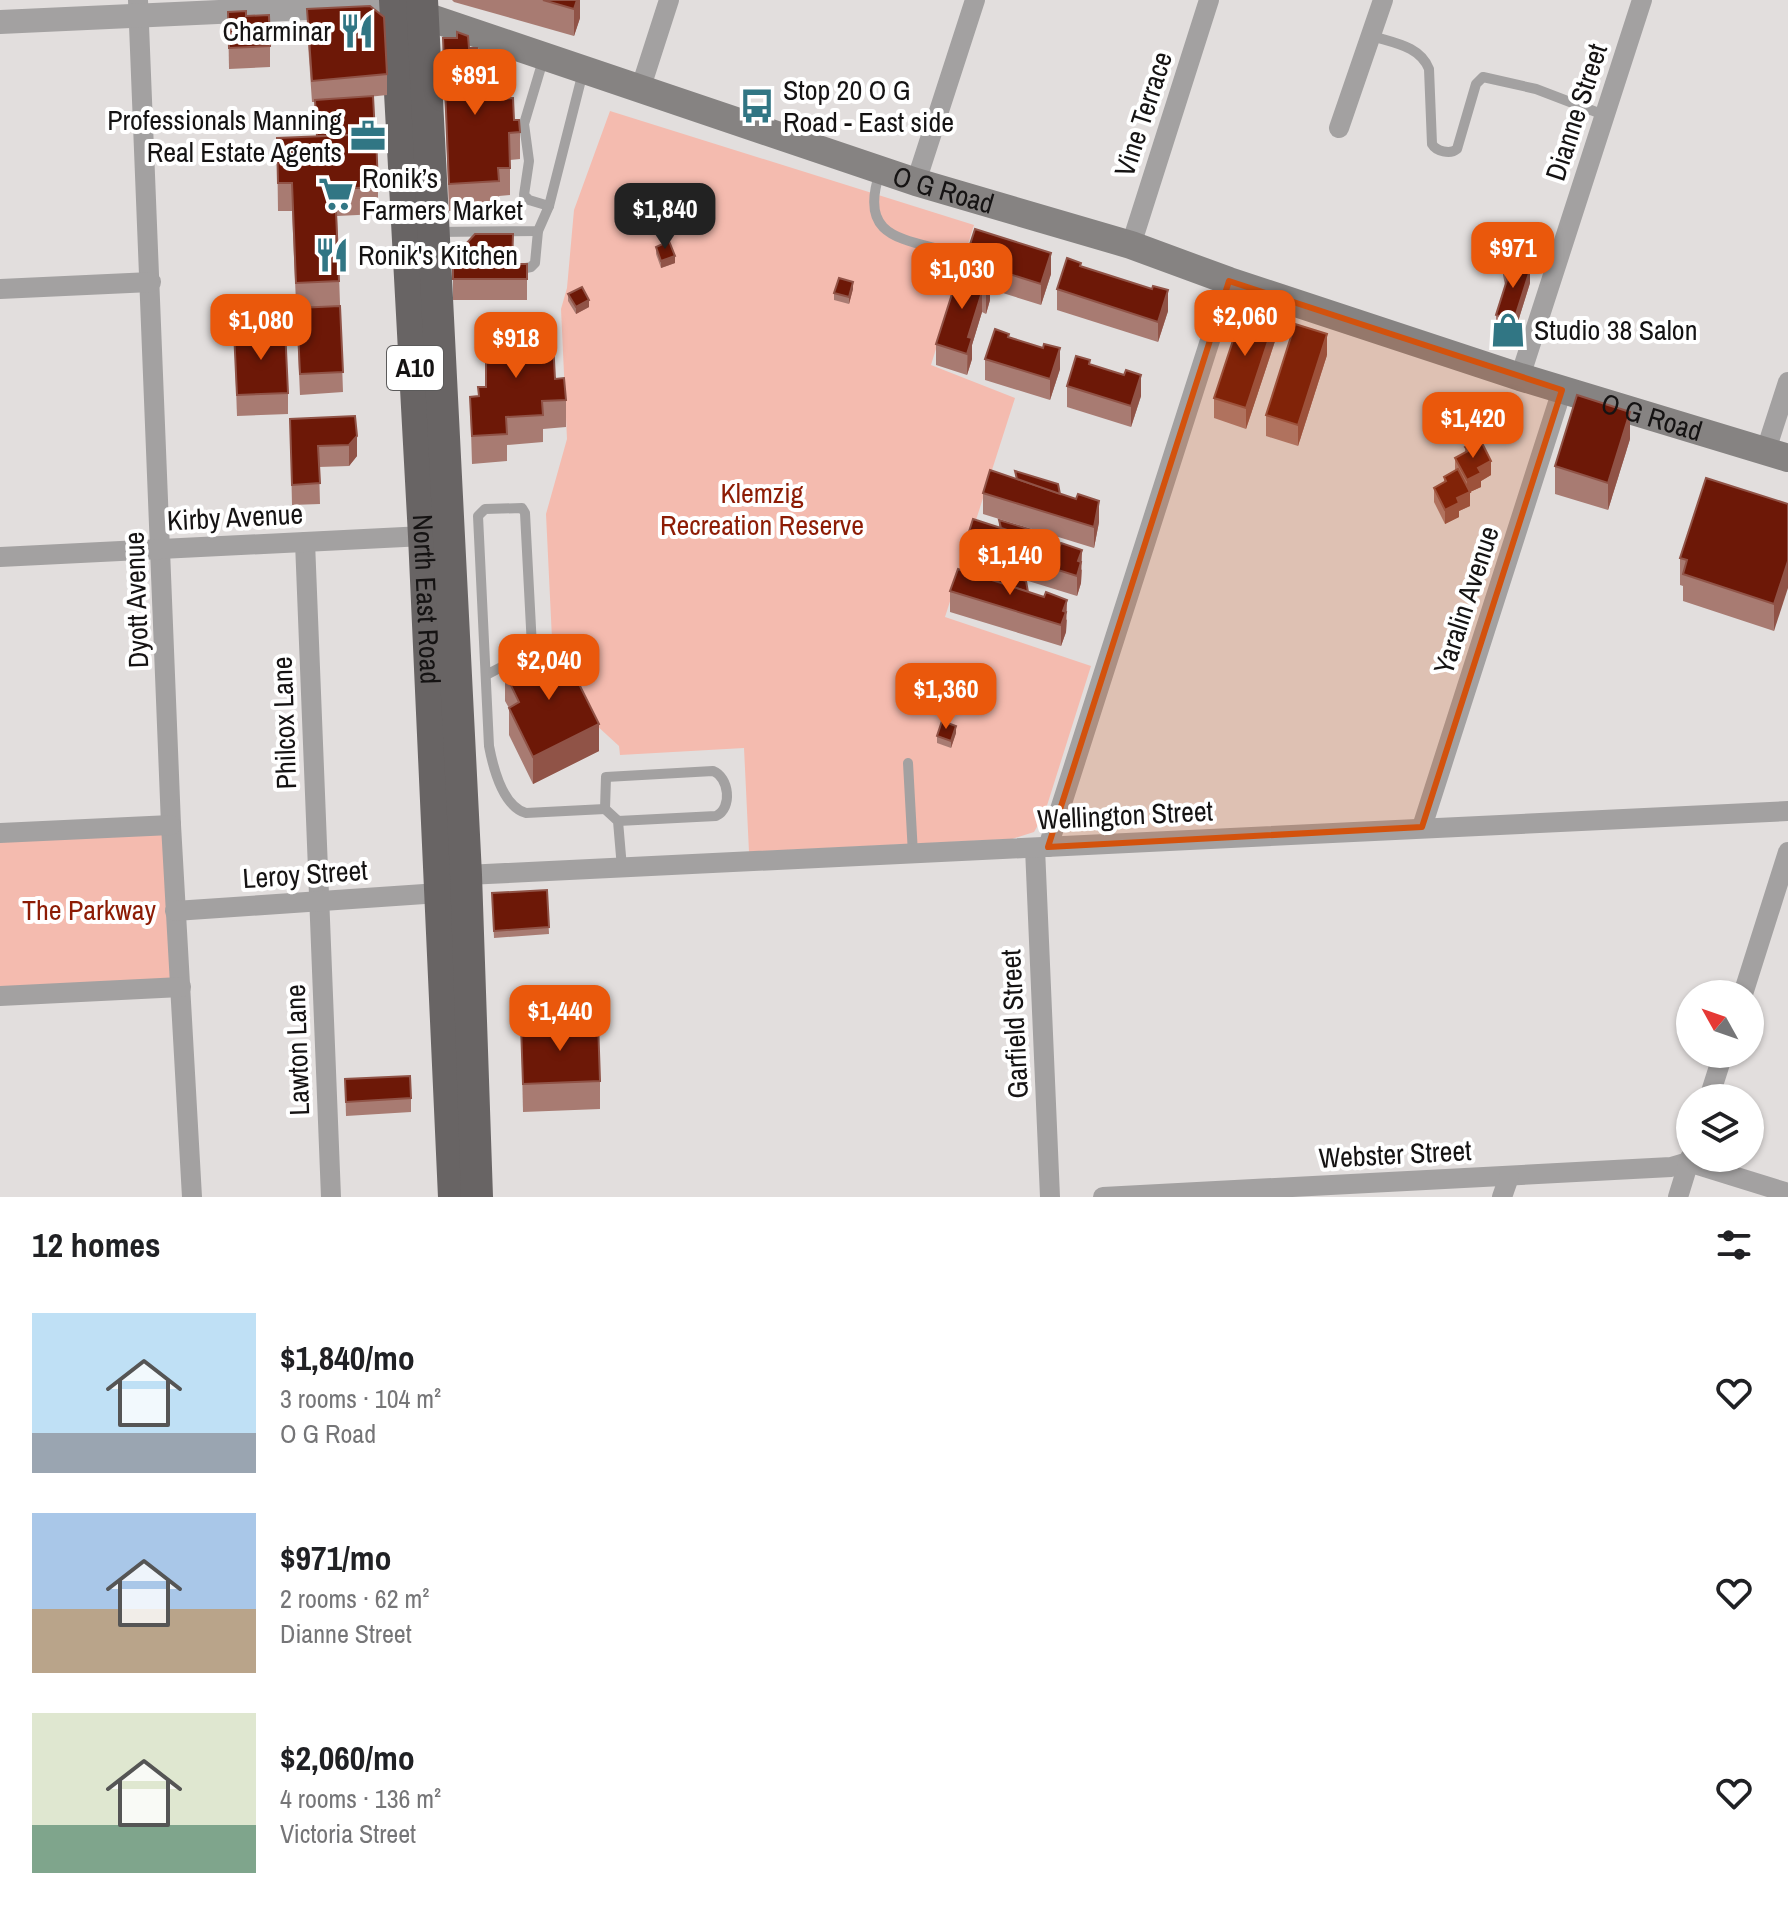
<!DOCTYPE html>
<html lang="en">
<head>
<meta charset="utf-8">
<style>
	:root { --surface:#fff; --page:#f2f2f2; --text:#202124; --muted:#757577; --accent:#ea580c }
	body { margin:0; font-family:"Archivo Narrow",sans-serif; background:var(--page); color:var(--text); height:100vh; display:flex; flex-direction:column; font-size:30px; white-space:nowrap }
	* { box-sizing:border-box; margin:0 }
	p { font-size:26px; color:var(--muted) }
	.icon { flex:none; width:44px; height:44px; fill:none; stroke:currentColor; stroke-width:2; stroke-linecap:round; stroke-linejoin:round }
	.map { position:relative; height:1197px; overflow:hidden }
	.side { display:flex; flex-direction:column; background:var(--surface); flex:1 }
	.side>* { flex:none }
	.needle { width:52px; rotate:310deg }
	.tools { position:absolute; left:1676px; top:980px; display:grid; gap:16px }
	.tools a { display:grid; place-items:center; width:88px; height:88px; border-radius:50%; background:var(--surface); box-shadow:0 2px 6px #0004; font-size:40px }
	.price { position:absolute; translate:-50% -68px; padding:0 18px; border-radius:16px; background:var(--accent); color:#fff; font-size:26px; line-height:52px; filter:drop-shadow(0 2px 4px #0008) }
	.price::after { content:''; position:absolute; left:50%; top:48px; width:24px; height:18px; margin-left:-12px; background:inherit; clip-path:polygon(0 0,100% 0,50% 100%) }
	.price.active { background:#222; color:#fff }
	ul { padding:0; list-style:none }
	li { display:flex; align-items:center; gap:24px; height:200px; padding:0 32px }
	li span { display:grid; place-items:center; flex:none; width:224px; height:160px; border-radius:0px; color:#555 }
	li>.icon { margin-inline-start:auto }
	span .icon { width:96px; height:96px; fill:#fffc; stroke-width:1 }
	li b { font-size:34px }
	h2 { display:flex; justify-content:space-between; align-items:center; height:96px; padding:0 32px; font-size:34px }
	.map>svg:first-child { display:block }
	.green { fill:#f4bbaf }
	.lines { fill:none; stroke-linecap:round; stroke-linejoin:round }
	.service { stroke:#a3a1a1; stroke-width:10 }
	.minor { stroke:#a3a1a1; stroke-width:20 }
	.tertiary { stroke:#a3a1a1; stroke-width:24 }
	.secondary { stroke:#868382; stroke-width:28 }
	.trunk { stroke:#686464; stroke-width:32 }
	.wall { fill:#a87b72 }
	.shaded-wall { fill:#905347 }
	.building { fill:#6d1807; stroke:#905347; stroke-width:2 }
	.marked { fill:#d3520d; fill-opacity:0.2; stroke:#d3520d; stroke-width:6; stroke-linejoin:round }
	.labels { text-anchor:middle; stroke-width:8; stroke-linejoin:round; paint-order:stroke }
	.shield { fill:#fff; stroke:#5b5a5a; stroke-width:2 }
	.shield-label { font-size:26px; font-weight:bold; fill:#151313 }
	.poi-label { font-size:28px; fill:#151313; stroke:#fff; text-anchor:start }
	.street-label { font-size:28px; fill:#151313; stroke:#fff }
	.park-label { font-size:28px; fill:#8d1c05; stroke:#fff }
</style>
</head>
<body>
<div class="map">
<svg width="1788" height="1197" viewBox="0 0 1788 1197">
	<rect width="100%" height="100%" fill="#e2dedd"/>
	<!-- green -->
	<g class="green">
		<path d="M610,111L974,225L931,365L1015,398L945,617L1091,666L1044,815L1034,832L1012,839L749,852L744,748L620,755L619,746L595,724L553,660L546,514L567,439L561,309L567,288L574,210Z"/>
		<path d="M171,825L179,987L0,995V833Z"/>
	</g>
	<g class="lines">
		<!-- service -->
		<g class="service">
			<path d="M1372,36C1394,43 1420,46 1429,69L1432,144C1436,151 1450,155 1457,149L1476,84L1483,77L1536,89L1604,115"/>
			<path d="M544,57L524,124L529,161L524,195L529,200L549,206"/>
			<path d="M880,172C857,240 904,238 956,254"/>
			<path d="M436,232L538,231L549,206L583,72"/>
			<path d="M516,270L531,267L535,263L538,231"/>
			<path d="M486,675L525,655L532,647L525,513L522,508L485,509L478,516L489,746C493,767 502,806 526,813L605,809"/>
			<path d="M908,763L913,854"/>
			<path d="M618,821L716,816C733,808 729,777 713,771L606,777L605,809L618,821L622,868"/>
		</g>
		<!-- minor -->
		<g class="minor">
			<path d="M138,0L171,825L192,1197"/>
			<path d="M640,90L669,0"/>
			<path d="M1339,128L1383,0"/>
			<path d="M916,182L975,0"/>
			<path d="M1131,245L1209,0"/>
			<path d="M0,289L151,282"/>
			<path d="M1520,377L1642,0"/>
			<path d="M1766,450L1788,382"/>
			<path d="M305,542L331,1197"/>
			<path d="M0,557L424,536"/>
			<path d="M1422,827L1562,390"/>
			<path d="M0,833L171,825"/>
			<path d="M1048,847L1229,281"/>
			<path d="M1035,848L1050,1197"/>
			<path d="M466,875L1788,811"/>
			<path d="M175,911L439,893"/>
			<path d="M1743,994L1788,852"/>
			<path d="M0,996L181,987"/>
			<path d="M1709,1098L1723,1054"/>
			<path d="M1103,1197L1671,1167L1688,1162L1788,1193"/>
			<path d="M1502,1197L1509,1177"/>
			<path d="M1678,1197L1690,1158"/>
		</g>
		<!-- tertiary -->
		<path class="tertiary" d="M0,22L372,5L395,7"/>
		<!-- secondary -->
		<path class="secondary" id="s1" d="M422,15L916,182L1131,245L1229,281L1520,377L1788,458"/>
		<!-- trunk -->
		<g class="trunk">
			<path id="s2" d="M395,0L424,536L454,1197"/>
			<path d="M422,0L466,875L477,1197"/>
		</g>
	</g>
	<!-- wall -->
	<g class="wall">
		<path d="M452,0H580V18L574,36L454,2Z"/>
		<path d="M307,9L387,74V95L368,97L378,187V214L337,216L343,392L300,395L292,211H278L277,138L316,136L315,102H312L307,30Z"/>
		<path d="M228,12L246,16L270,46V67L229,69Z"/>
		<path d="M443,38L469,48L478,63L495,99L514,120L520,132V159L510,160V195L499,196V209L449,211Z"/>
		<path d="M656,247L675,263L661,268L656,254Z"/>
		<path d="M453,258L513,264H527V300H453Z"/>
		<path d="M965,260L1051,274L1041,305L990,289V300L986,314L982,312L972,345V359L967,375L936,365V344L965,271Z"/>
		<path d="M1503,261L1530,283L1516,328L1507,333L1496,329V315L1505,285L1503,275Z"/>
		<path d="M1081,267L1168,311L1158,342L1057,310V289Z"/>
		<path d="M853,289L849,304L834,300V293Z"/>
		<path d="M568,294L589,307L576,314L568,301Z"/>
		<path d="M234,331L288,393V414L237,416Z"/>
		<path d="M1009,337L1060,369L1050,400L985,380V359Z"/>
		<path d="M1276,338L1246,429L1214,418V398Z"/>
		<path d="M1327,355L1298,446L1266,436V415Z"/>
		<path d="M1090,364L1141,396L1131,427L1067,407V386Z"/>
		<path d="M555,379L566,400V427L543,429V442L507,445V461L472,464L470,397L478,396V387Z"/>
		<path d="M355,416L357,456L349,466L319,467L320,504L292,505L290,419Z"/>
		<path d="M1630,439L1608,510L1555,494V466Z"/>
		<path d="M1465,447L1491,475L1481,481V487L1470,492V506L1459,511V517L1445,524L1434,502V488L1444,482V477L1455,471V458L1465,452Z"/>
		<path d="M1015,471L1060,494L1099,522L1094,548L983,514V493L1016,479Z"/>
		<path d="M1788,504L1774,631L1683,601V586L1680,585V558Z"/>
		<path d="M999,520L1044,542L1082,570L1081,583L1077,596L966,562V541L999,527Z"/>
		<path d="M983,568L1028,592L1067,620L1066,632L1061,646L950,612V591L983,577Z"/>
		<path d="M505,673L599,751L533,784L509,735V708L505,701Z"/>
		<path d="M956,733L951,748L937,743V736Z"/>
		<path d="M547,890L549,934L494,938L492,893Z"/>
		<path d="M521,1025L600,1081V1109L523,1112Z"/>
		<path d="M345,1079L411,1098V1112L346,1116Z"/>
	</g>
	<!-- shaded-wall -->
	<g class="shaded-wall">
		<path d="M577,0H580V18L574,36V9Z"/>
		<path d="M1051,253V274L1041,305V284Z"/>
		<path d="M675,256V263L661,268V261Z"/>
		<path d="M1530,270V283L1516,328L1507,333V319Z"/>
		<path d="M990,279V300L986,314V293Z"/>
		<path d="M853,282V289L849,304V297Z"/>
		<path d="M1168,290V311L1158,342V322Z"/>
		<path d="M982,292V312L972,345V359L967,375L968,337Z"/>
		<path d="M589,300V307L576,314V307Z"/>
		<path d="M1276,317V338L1246,429V408Z"/>
		<path d="M1327,334V355L1298,446V425Z"/>
		<path d="M1060,348V369L1050,400V379Z"/>
		<path d="M1141,375V396L1131,427V406Z"/>
		<path d="M1630,412V439L1608,510V483Z"/>
		<path d="M357,436V456L349,466V445Z"/>
		<path d="M1491,461V475L1481,481V487L1470,492V506L1459,511V517L1445,524V510L1457,498L1467,493V480L1478,468Z"/>
		<path d="M1099,501V522L1094,548V527Z"/>
		<path d="M1082,550L1081,583L1077,596V576L1078,561Z"/>
		<path d="M1788,561V588L1774,631V604Z"/>
		<path d="M1067,600L1066,632L1061,646V625L1063,611Z"/>
		<path d="M599,724V751L533,784V757Z"/>
		<path d="M956,726V733L951,748V741Z"/>
	</g>
	<!-- building -->
	<g class="building">
		<path d="M543,0H577L574,9Z"/>
		<path d="M370,6L384,17L387,74L312,81L307,9Z"/>
		<path d="M246,11V16L269,15L270,46L229,48L228,12Z"/>
		<path d="M457,32L468,36L469,48H477L478,63H490L495,99L513,98L514,120H519L520,132L509,133L510,168H498L499,181L449,184L443,38H457Z"/>
		<path d="M373,96L375,134L317,136L315,100Z"/>
		<path d="M376,134L378,187L335,189L339,281L296,283L292,183H278L277,138Z"/>
		<path d="M975,229L1051,253L1041,284L965,260Z"/>
		<path d="M475,234H513L512,264H527V279H453V258Z"/>
		<path d="M669,241L675,256L661,261L656,247Z"/>
		<path d="M1067,258L1081,263L1080,266L1152,289L1153,286L1168,290L1158,322L1057,289Z"/>
		<path d="M1503,261L1530,270L1516,314L1507,319L1496,315L1507,280Z"/>
		<path d="M960,269L990,279L986,293L982,292L968,337L972,338L967,354L936,344Z"/>
		<path d="M839,278L853,282L849,297L834,293Z"/>
		<path d="M582,287L589,300L576,307L568,294Z"/>
		<path d="M340,306L343,372L300,374L297,308Z"/>
		<path d="M1244,307L1276,317L1246,408L1214,398Z"/>
		<path d="M552,323L555,379L564,378L566,400L542,401L543,415L506,417L507,434L472,436L470,397L479,396L478,387H486V336L538,333L537,324Z"/>
		<path d="M1295,324L1327,334L1298,425L1266,415Z"/>
		<path d="M285,328L288,393L237,395L234,331Z"/>
		<path d="M995,329L1009,334L1008,337L1043,348L1044,344L1060,348L1050,379L985,359Z"/>
		<path d="M1076,356L1090,360L1089,364L1124,375L1126,370L1141,375L1131,406L1067,386Z"/>
		<path d="M1577,395L1630,412L1608,483L1555,466Z"/>
		<path d="M355,416L357,436L349,445L318,446L320,483L292,485L290,419Z"/>
		<path d="M1480,439L1491,461L1478,468L1481,473L1467,480L1455,458L1468,451L1465,447Z"/>
		<path d="M1458,469L1470,492L1457,498L1459,503L1445,510L1434,488L1446,481L1444,477Z"/>
		<path d="M990,470L1076,499L1078,494L1099,501L1094,527L983,493Z"/>
		<path d="M1015,471L1058,484L1060,494L1017,479Z"/>
		<path d="M1706,478L1788,504V561L1774,604L1683,574L1687,560L1680,558Z"/>
		<path d="M973,519L1059,547L1061,543L1082,550L1078,561L1081,562L1077,576L966,541Z"/>
		<path d="M999,520L1042,533L1044,542L1001,528Z"/>
		<path d="M983,568L1026,581L1028,592L985,578Z"/>
		<path d="M958,569L1044,597L1046,592L1067,600L1063,611L1066,612L1061,625L950,591Z"/>
		<path d="M560,646L599,724L533,757L509,708L519,702L505,673Z"/>
		<path d="M942,721L956,726L951,741L937,736Z"/>
		<path d="M547,890L549,927L494,931L492,893Z"/>
		<path d="M598,1022L600,1081L523,1084L521,1025Z"/>
		<path d="M410,1076L411,1098L346,1102L345,1079Z"/>
	</g>
	<!-- marked area -->
	<path class="marked" d="M1229,281L1562,390L1422,827L1048,847Z"/>
	<!-- icons -->
	<defs>
		<g id="restaurant-bare" transform="scale(2.76)"><path d="M-5-6h1v4h1v-4h1v4h1v-4h1v5L-1.5 .5V6h-2V.5L-5-1ZM5-6V6H3V1.5H1.5Q1.5-4 5-6Z" fill="#317684" stroke="#fff" stroke-width="2.5" paint-order="stroke"/></g>
		<g id="bus-bare" transform="scale(2.76)"><path d="M-5-6H5V4H4V6H2V4H-2V6H-4V4H-5ZM-3.5-4V0h7V-4ZM-3.5 1.2v1.5H-2V1.2ZM2 1.2v1.5H3.5V1.2Z" fill="#317684" stroke="#fff" stroke-width="2.5" paint-order="stroke"/></g>
		<g id="office-bare" transform="scale(2.76)"><path d="M-6-3h4V-5.5h4V-3h4V5H-6ZM-1-4.5V-3h2v-1.5ZM-6 0V1H6V0Z" fill="#317684" stroke="#fff" stroke-width="2.5" paint-order="stroke"/></g>
		<g id="supermarket-bare" transform="scale(2.76)"><path d="M-6-5.5h2.5l.6 2H6L4.5 2H-2.5L-4.4-4H-6ZM-1.5 3.2a1.3 1.3 0 1 0 .1 0ZM3 3.2a1.3 1.3 0 1 0 .1 0Z" fill="#317684" stroke="#fff" stroke-width="2.5" paint-order="stroke"/></g>
		<g id="shop-bare" transform="scale(2.76)"><path d="M-5-2.5h2.3a2.7 3.5 0 0 1 5.4 0H5L5.5 6h-11ZM-1.5-2.5h3a1.5 2.3 0 0 0-3 0Z" fill="#317684" stroke="#fff" stroke-width="2.5" paint-order="stroke"/></g>
	</defs>
	<g fill-rule="evenodd">
		<use href="#restaurant-bare" x="357" y="31"/>
		<use href="#bus-bare" x="757" y="106"/>
		<use href="#office-bare" x="368" y="136"/>
		<use href="#supermarket-bare" x="336" y="194"/>
		<use href="#restaurant-bare" x="332" y="255"/>
		<use href="#shop-bare" x="1508" y="330"/>
	</g>
	<g class="labels">
		<!-- shield labels -->
		<rect class="shield" x="387" y="346" width="56" height="44" rx="6"/>
		<g class="shield-label">
			<text x="415" y="377">A10</text>
		</g>
		<!-- poi labels -->
		<g class="poi-label">
			<text x="331" y="41" text-anchor="end">Charminar</text>
			<text x="783" y="100">Stop 20 O G<tspan x="783" dy="32">Road - East side</tspan></text>
			<text x="342" y="130" text-anchor="end">Professionals Manning<tspan x="342" dy="32">Real Estate Agents</tspan></text>
			<text x="362" y="188">Ronik’s<tspan x="362" dy="32">Farmers Market</tspan></text>
			<text x="358" y="265">Ronik's Kitchen</text>
			<text x="1534" y="340">Studio 38 Salon</text>
		</g>
		<!-- street labels -->
		<g class="street-label">
			<text transform="translate(1576 112) rotate(-72)" y="10">Dianne Street</text>
			<text transform="translate(1143 114) rotate(-72)" y="10">Vine Terrace</text>
			<text dy="10" stroke="none"><textPath href="#s1" startOffset="550">O G Road</textPath></text>
			<text dy="10" stroke="none"><textPath href="#s1" startOffset="1294">O G Road</textPath></text>
			<text transform="translate(235 517) rotate(-3)" y="10">Kirby Avenue</text>
			<text dy="10" stroke="none"><textPath href="#s2" startOffset="600">North East Road</textPath></text>
			<text transform="translate(136 600) rotate(-92)" y="10">Dyott Avenue</text>
			<text transform="translate(1466 600) rotate(-72)" y="10">Yaralin Avenue</text>
			<text transform="translate(284 723) rotate(-92)" y="10">Philcox Lane</text>
			<text transform="translate(1125 815) rotate(-3)" y="10">Wellington Street</text>
			<text transform="translate(305 874) rotate(-4)" y="10">Leroy Street</text>
			<text transform="translate(1014 1024) rotate(-93)" y="10">Garfield Street</text>
			<text transform="translate(297 1050) rotate(-92)" y="10">Lawton Lane</text>
			<text transform="translate(1395 1154) rotate(-3)" y="10">Webster Street</text>
		</g>
		<!-- park labels -->
		<g class="park-label">
			<text x="762" y="503">Klemzig<tspan x="762" dy="32">Recreation Reserve</tspan></text>
			<text x="89" y="920">The Parkway</text>
		</g>
	</g>
</svg>
<div class="tools">
<a><svg class="needle" viewBox="-14 -14 28 28"><path d="M0-13l5 13h-10z" fill="#e53935"/><path d="M0 13l5-13h-10z" fill="#757577"/></svg></a>
<a><svg class="icon" aria-label="layers" viewBox="0 0 24 24"><path d="M12 4l9 5-9 5-9-5zM3 14l9 5 9-5"/></svg></a>
</div>
<b class="price" style="left:475px;top:117px">$891</b>
<b class="price active" style="left:665px;top:251px">$1,840</b>
<b class="price" style="left:1513px;top:290px">$971</b>
<b class="price" style="left:962px;top:311px">$1,030</b>
<b class="price" style="left:1245px;top:358px">$2,060</b>
<b class="price" style="left:261px;top:362px">$1,080</b>
<b class="price" style="left:516px;top:380px">$918</b>
<b class="price" style="left:1473px;top:460px">$1,420</b>
<b class="price" style="left:1010px;top:597px">$1,140</b>
<b class="price" style="left:549px;top:702px">$2,040</b>
<b class="price" style="left:946px;top:731px">$1,360</b>
<b class="price" style="left:560px;top:1053px">$1,440</b>
</div>
<section class="side">
<h2>12 homes<svg class="icon" aria-label="filters" viewBox="0 0 24 24"><path d="M4 7h16M4 17h16"/><circle cx="9" cy="7" r="2"/><circle cx="15" cy="17" r="2"/></svg></h2>
<ul>
<li><span style="background:linear-gradient(#bfe0f5 75%,#9aa5b1 0)"><svg class="icon" aria-label="home" viewBox="0 0 24 24"><path d="M3 11l9-7 9 7M6 9v11h12V9"/></svg></span><div><b>$1,840/mo</b><p>3 rooms · 104 m²</p><p>O G Road</p></div><svg class="icon" aria-label="heart" viewBox="0 0 24 24"><path d="M12 20l-8-8c-3-5 5-10 8-4 3-6 11-1 8 4z"/></svg></li>
<li><span style="background:linear-gradient(#a9c7e8 60%,#b9a48a 0)"><svg class="icon" aria-label="home" viewBox="0 0 24 24"><path d="M3 11l9-7 9 7M6 9v11h12V9"/></svg></span><div><b>$971/mo</b><p>2 rooms · 62 m²</p><p>Dianne Street</p></div><svg class="icon" aria-label="heart" viewBox="0 0 24 24"><path d="M12 20l-8-8c-3-5 5-10 8-4 3-6 11-1 8 4z"/></svg></li>
<li><span style="background:linear-gradient(#dfe7d0 70%,#7fa58c 0)"><svg class="icon" aria-label="home" viewBox="0 0 24 24"><path d="M3 11l9-7 9 7M6 9v11h12V9"/></svg></span><div><b>$2,060/mo</b><p>4 rooms · 136 m²</p><p>Victoria Street</p></div><svg class="icon" aria-label="heart" viewBox="0 0 24 24"><path d="M12 20l-8-8c-3-5 5-10 8-4 3-6 11-1 8 4z"/></svg></li>
</ul>
</section>
</body>
</html>
